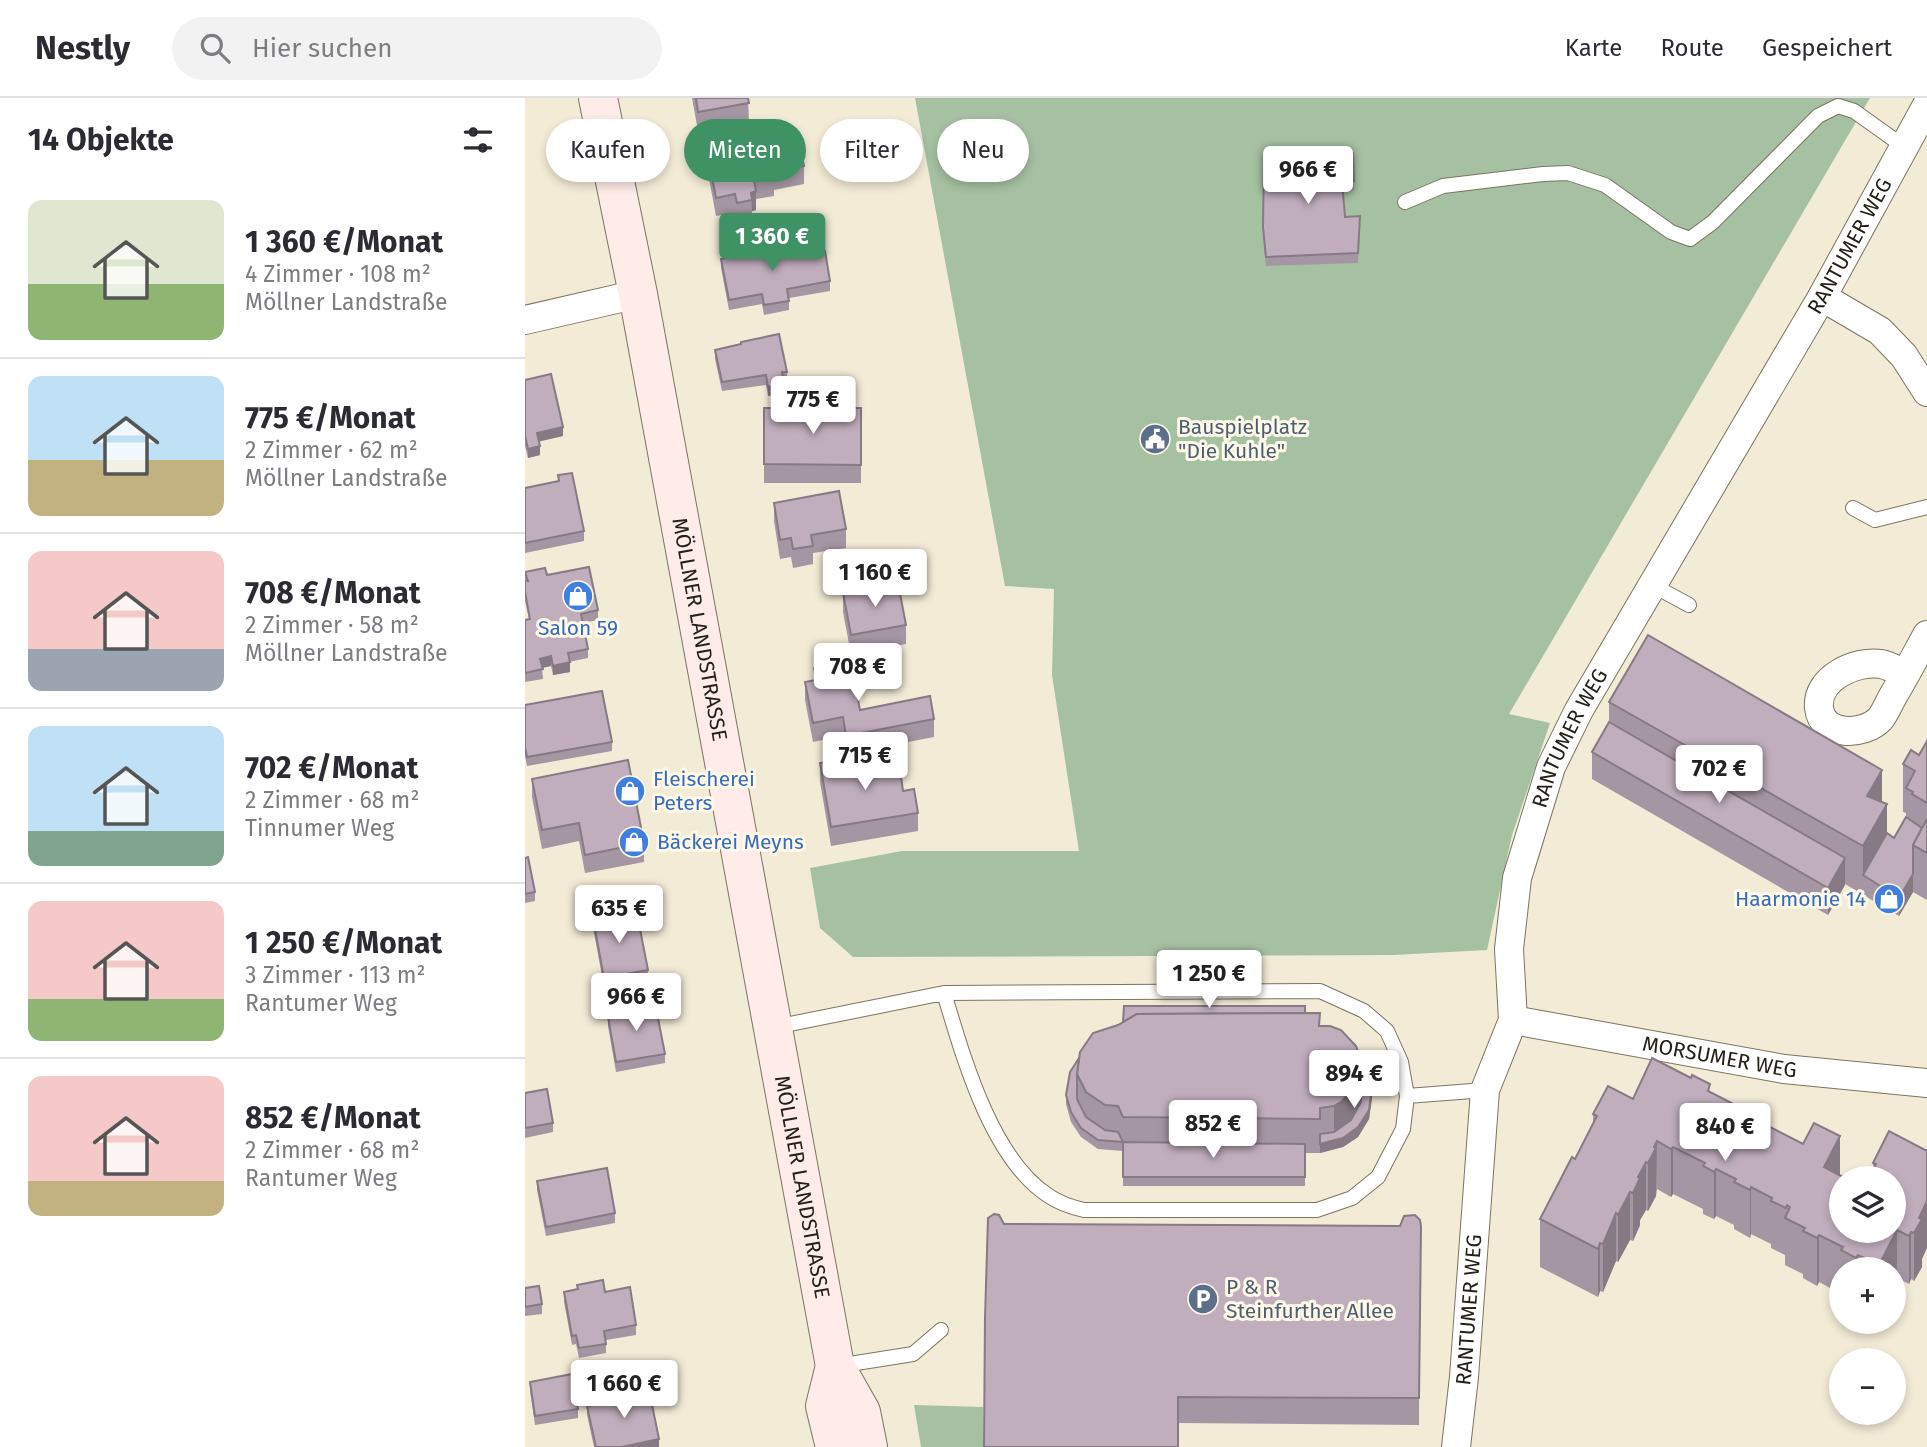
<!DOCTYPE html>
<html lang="de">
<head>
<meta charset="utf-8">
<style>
	:root { --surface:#fff; --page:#f2f2f3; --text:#2b2b33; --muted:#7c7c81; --line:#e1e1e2; --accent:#3e9264 }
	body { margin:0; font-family:"Fira Sans",sans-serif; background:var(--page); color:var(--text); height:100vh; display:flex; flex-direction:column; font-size:26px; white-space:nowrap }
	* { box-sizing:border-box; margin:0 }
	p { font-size:23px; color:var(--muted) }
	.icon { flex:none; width:38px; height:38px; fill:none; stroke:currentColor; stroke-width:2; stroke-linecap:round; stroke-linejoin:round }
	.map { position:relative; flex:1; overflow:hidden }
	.sheet { display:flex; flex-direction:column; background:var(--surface); width:525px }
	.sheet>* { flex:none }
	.top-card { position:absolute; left:21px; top:21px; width:665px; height:63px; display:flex; gap:14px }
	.buttons { position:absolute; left:1304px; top:1068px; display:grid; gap:14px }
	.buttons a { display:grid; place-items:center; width:77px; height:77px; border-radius:50%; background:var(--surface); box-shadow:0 4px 10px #0003; font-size:35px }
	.price { position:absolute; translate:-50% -60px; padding:0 16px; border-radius:7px; background:#fff; color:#222; font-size:23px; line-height:46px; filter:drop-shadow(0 2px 4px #0008) }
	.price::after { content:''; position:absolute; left:50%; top:42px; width:21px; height:16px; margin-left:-10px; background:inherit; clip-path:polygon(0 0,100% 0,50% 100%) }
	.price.active { background:var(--accent); color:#fff }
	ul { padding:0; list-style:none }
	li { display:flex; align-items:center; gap:21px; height:175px; padding:0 28px }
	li+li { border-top:2px solid var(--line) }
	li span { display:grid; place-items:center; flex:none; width:196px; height:140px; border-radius:14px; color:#555 }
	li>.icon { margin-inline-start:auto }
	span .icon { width:84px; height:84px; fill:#fffc; stroke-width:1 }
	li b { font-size:30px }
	h2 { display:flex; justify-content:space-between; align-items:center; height:84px; padding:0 28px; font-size:30px }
	.chip { padding:0 24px; border-radius:32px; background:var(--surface); box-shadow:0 4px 10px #0003; font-size:24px; line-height:63px }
	.chip.active { background:var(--accent); color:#fff }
	header { display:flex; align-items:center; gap:42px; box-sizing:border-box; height:98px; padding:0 35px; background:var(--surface); border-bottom:2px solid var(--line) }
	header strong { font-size:33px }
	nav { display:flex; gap:38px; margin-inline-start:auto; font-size:24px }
	.search { width:490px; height:63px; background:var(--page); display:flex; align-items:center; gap:18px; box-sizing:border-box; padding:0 24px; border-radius:38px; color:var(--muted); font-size:26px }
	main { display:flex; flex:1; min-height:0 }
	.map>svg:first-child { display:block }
	.green { fill:#a5c1a1 }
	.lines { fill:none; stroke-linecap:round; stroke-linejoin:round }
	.lane-casing { stroke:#7a7461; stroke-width:16 }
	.street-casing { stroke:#7a7461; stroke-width:30 }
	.secondary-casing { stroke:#7a7461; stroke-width:40 }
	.lane { stroke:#fff; stroke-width:14 }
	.street { stroke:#fff; stroke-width:28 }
	.secondary { stroke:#ffece8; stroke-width:38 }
	.wall { fill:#a596a3 }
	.shaded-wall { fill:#867a84 }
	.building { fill:#c0aebd; stroke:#867a84; stroke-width:2 }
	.labels { text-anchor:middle; stroke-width:6; stroke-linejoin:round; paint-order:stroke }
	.street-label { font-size:21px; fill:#242119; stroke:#fef9e7 }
	.service-label { font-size:21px; fill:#4e5e75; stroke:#fef9e7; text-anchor:start }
	.shop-label { font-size:21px; fill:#366cbe; stroke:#fef9e7; text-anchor:start }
</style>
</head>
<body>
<header>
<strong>Nestly</strong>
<div class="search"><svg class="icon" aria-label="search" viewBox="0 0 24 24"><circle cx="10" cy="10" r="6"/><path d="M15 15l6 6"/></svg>Hier suchen</div>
<nav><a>Karte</a><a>Route</a><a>Gespeichert</a></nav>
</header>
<main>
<section class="sheet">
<h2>14 Objekte<svg class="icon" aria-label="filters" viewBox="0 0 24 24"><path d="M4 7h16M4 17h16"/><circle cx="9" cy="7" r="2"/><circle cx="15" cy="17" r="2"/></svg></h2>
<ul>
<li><span style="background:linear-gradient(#dfe7d0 60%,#8fb573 0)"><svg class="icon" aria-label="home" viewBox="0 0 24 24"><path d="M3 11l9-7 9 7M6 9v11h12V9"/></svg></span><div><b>1 360 €/Monat</b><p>4 Zimmer · 108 m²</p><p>Möllner Landstraße</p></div></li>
<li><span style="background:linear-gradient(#bfe0f5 60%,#c2b280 0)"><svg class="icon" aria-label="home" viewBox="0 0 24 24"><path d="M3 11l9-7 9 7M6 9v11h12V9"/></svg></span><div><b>775 €/Monat</b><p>2 Zimmer · 62 m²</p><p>Möllner Landstraße</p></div></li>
<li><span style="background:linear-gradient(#f6c9c9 70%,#9aa5b1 0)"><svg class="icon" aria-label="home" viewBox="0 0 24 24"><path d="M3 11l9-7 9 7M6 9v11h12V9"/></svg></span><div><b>708 €/Monat</b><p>2 Zimmer · 58 m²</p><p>Möllner Landstraße</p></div></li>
<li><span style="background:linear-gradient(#bfe0f5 75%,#7fa58c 0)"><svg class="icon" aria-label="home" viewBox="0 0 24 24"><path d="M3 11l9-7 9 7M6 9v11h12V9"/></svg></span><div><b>702 €/Monat</b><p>2 Zimmer · 68 m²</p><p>Tinnumer Weg</p></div></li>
<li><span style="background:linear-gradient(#f6c9c9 70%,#8fb573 0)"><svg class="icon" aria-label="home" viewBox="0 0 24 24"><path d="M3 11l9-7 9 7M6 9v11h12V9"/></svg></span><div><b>1 250 €/Monat</b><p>3 Zimmer · 113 m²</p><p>Rantumer Weg</p></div></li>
<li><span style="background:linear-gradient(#f6c9c9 75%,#c2b280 0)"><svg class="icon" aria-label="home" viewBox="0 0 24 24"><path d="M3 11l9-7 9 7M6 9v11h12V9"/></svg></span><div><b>852 €/Monat</b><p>2 Zimmer · 68 m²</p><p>Rantumer Weg</p></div></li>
</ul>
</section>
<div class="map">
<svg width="1402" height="1349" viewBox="0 0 1402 1349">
	<rect width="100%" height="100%" fill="#f2ebd6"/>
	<!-- green -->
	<g class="green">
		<path d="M390,0H1345L984,616L1025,625L987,737L962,852L869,857L328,859L295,830L285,770L377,753H554L527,577L529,491L480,488Z"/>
		<path d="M389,1307L458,1309V1349H396Z"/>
	</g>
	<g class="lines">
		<!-- lane casing -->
		<g class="lane-casing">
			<g id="lane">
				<path d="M880,104L918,88L1018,76L1043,75L1080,87L1146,134L1165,141L1188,124L1293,18L1313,8L1329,13L1378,48"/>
				<path d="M1328,410L1350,422L1402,409"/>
				<path d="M1129,488L1164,507"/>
				<path d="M250,929L419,895L795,893L839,913L862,933L876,964L882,998L878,1031L853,1079L827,1100L792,1112H559C546,1109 534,1105 524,1098C466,1061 438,958 419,895"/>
				<path d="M882,998L960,992"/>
				<path d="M312,1268L388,1256L416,1232"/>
			</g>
		</g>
		<!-- street casing -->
		<g class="street-casing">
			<g id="street">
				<path d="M1297,199L1355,233L1379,258L1402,294"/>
				<path d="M0,222L113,196"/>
				<path d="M1380,577C1373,573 1364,567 1356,566C1331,562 1291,580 1294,610C1297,639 1339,638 1355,621C1360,615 1364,605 1368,598C1380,578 1391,557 1402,537"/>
				<path id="s1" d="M988,922L1259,971L1402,985"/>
				<path id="s2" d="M931,1349L939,1279L960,992L988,922L984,851L992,780L1026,669L1054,612L1297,199L1402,7"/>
			</g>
		</g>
		<!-- secondary casing -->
		<g class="secondary-casing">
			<g id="secondary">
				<path id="s3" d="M73,0L113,196L310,1268L336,1314L343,1349"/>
				<path d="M310,1349L300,1308L310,1268"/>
			</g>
		</g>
		<!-- lane -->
		<use href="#lane" class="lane"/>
		<!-- street -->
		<use href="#street" class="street"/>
		<!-- secondary -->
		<use href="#secondary" class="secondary"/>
	</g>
	<!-- wall -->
	<g class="wall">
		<path d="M167,0H223L224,24L173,33Z"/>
		<path d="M828,55L829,92L818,93L820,119L835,118L833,165L741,168L738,138L739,58Z"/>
		<path d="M183,57L225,58L279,68V86L249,92V98L231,101V112L227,113V120L212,123L210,115L191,118L183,75Z"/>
		<path d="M262,160L305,183V193L264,200V212L239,217L237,206L204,212L196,170V161Z"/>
		<path d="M190,252L262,274V283H259V295L243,298L241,287L197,293L190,261Z"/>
		<path d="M0,282L38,338L14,343L15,357L3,360L0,348Z"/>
		<rect x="239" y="310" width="97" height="75"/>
		<path d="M33,377L59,433V443L0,455V390L33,383Z"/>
		<path d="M249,405L321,431V450L288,455V466L268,470L266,459L255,461L249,423Z"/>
		<path d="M0,474L22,477L73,512V522L57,525L63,551V560L44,564L45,574L28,577L26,568L17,570L18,581L0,584V522L4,521L0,503Z"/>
		<path d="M318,495L381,527V546L326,556L318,514Z"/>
		<path d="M289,570L334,576V594H332L335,612L409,621V639L321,656L318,638L288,644L280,602V584L289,582Z"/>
		<path d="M1084,604L1357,704L1362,735L1369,740L1381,719V715L1378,714V666L1394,657L1402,643V802L1388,794L1374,818L1320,786L1303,817L1067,681V654L1084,624Z"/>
		<path d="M0,607L87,644V653L2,668L0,658Z"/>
		<path d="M295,665L340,669L378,693L393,715V733L306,748L295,684Z"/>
		<path d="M7,681L119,745V764L60,775L54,743L17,751L7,699Z"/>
		<path d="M0,760L10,794V803L0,805Z"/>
		<path d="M67,815L98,830L123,872V881L79,889L67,824Z"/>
		<path d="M97,908L140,956V965L91,974L83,928V919L97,916Z"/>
		<path d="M780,915L847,1000L844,1021L833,1039L818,1049L795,1055H780V1088H598V1053L573,1051L556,1039L546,1024L541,1006V997L545,974Z"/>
		<path d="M1185,994L1315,1078L1368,1132L1348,1073V1065L1364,1033L1397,1161V1169L1389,1183L1386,1181L1384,1186L1372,1180L1368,1171H1316V1200V1196L1294,1184L1292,1188L1278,1180V1176L1260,1167V1157L1246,1150V1146L1226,1136L1225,1140L1209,1131V1127L1191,1118L1189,1121L1178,1116V1111L1148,1096L1146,1099L1132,1091L1131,1098L1123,1113L1121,1112L1115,1122V1127L1108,1143L1105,1142L1093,1164L1091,1163L1078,1194L1075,1193L1073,1199L1015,1169V1121L1050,1061L1068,1026V1016L1108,1001Z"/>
		<path d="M0,995L28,1025V1034L0,1040Z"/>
		<path d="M12,1083L90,1115V1125L21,1138L12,1092Z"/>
		<path d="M895,1122L894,1327L653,1325L479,1126L875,1128Z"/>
		<path d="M52,1187L80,1194L111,1227V1237L81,1242V1255L54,1260L51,1246L47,1247L39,1204V1194L52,1192Z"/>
		<path d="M0,1190L17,1206V1216L0,1218Z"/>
		<path d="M5,1284L53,1311V1320L10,1327L5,1293Z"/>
		<path d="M96,1293L134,1349H69L62,1317V1308L96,1301Z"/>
	</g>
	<!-- shaded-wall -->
	<g class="shaded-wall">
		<path d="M231,93V112L227,113L226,95Z"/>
		<path d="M259,285V295L243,298V289Z"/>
		<path d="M38,329V338L12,344V335Z"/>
		<path d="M15,348V357L3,360V351Z"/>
		<path d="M26,558V568L15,570V561Z"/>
		<path d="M45,564V574L28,577V568Z"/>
		<path d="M1357,672V715L1362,706V754L1338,777V748L1342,698Z"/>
		<path d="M1320,760V787L1303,817V790Z"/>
		<path d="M1388,776V794L1374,818V800Z"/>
		<path d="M836,979V1013L832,1022L816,1039L811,1042L818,1040L833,1029L844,1012L847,990V1000L844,1021L833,1039L818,1049L795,1055V1046L809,1042V1008L816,1004L832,987Z"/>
		<path d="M1315,1038V1086L1299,1069Z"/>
		<path d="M1132,1043L1131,1098L1123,1113V1065Z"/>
		<path d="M1148,1049V1096L1146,1099V1051Z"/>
		<path d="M1121,1064V1112L1115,1122V1127L1108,1143V1095L1113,1079Z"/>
		<path d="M1191,1071V1118L1189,1121V1074Z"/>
		<path d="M1226,1089V1136L1225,1140V1092Z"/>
		<path d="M1105,1094V1142L1093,1164V1117Z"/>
		<path d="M1402,1103V1150L1397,1161V1169L1389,1183V1135L1394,1120Z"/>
		<path d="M1091,1115V1163L1078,1194V1146Z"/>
		<path d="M1372,1132V1180L1368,1186V1171H1354V1167Z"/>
		<path d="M1386,1134V1181L1384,1186V1138Z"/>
		<path d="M1294,1137V1184L1292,1188V1140Z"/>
		<path d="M1075,1145V1193L1073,1199V1151Z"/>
		<path d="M1333,1157V1171H1331V1160Z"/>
		<path d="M134,1341V1349H97Z"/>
	</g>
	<!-- building -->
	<g class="building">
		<path d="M171,0H223L224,5L173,14Z"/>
		<path d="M275,48L279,68L248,74L249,80L229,83L231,93L226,95L227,102L212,105L210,96L191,100L183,57L223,49L225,58Z"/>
		<path d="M828,55L829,83H817L820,119L835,118L833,155L741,159L738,129L739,58Z"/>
		<path d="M259,146L262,160L300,153L305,183L262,191L264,203L239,207L237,196L204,202L196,161L202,160L201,157Z"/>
		<path d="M254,236L262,274H257L259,285L243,289L241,277L197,284L190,252L216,246V244Z"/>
		<path d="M26,276L38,329L12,335L15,348L3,351L0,338V282Z"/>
		<path d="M239,310H336V367L239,366Z"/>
		<path d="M47,375L59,433L0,445V390L34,383L33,377Z"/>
		<path d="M314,393L321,431L286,437L288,448L268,451L266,440L255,442L249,405Z"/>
		<path d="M64,469L73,512L56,516L63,551L43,555L45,564L28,568L26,558L15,561L18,571L0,575V522L5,521L0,494V483H3L0,474L20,470L22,477Z"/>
		<path d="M373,485L381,527L326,537L318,495Z"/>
		<path d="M1123,537L1357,672L1342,698L1362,706L1338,748L1084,604Z"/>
		<path d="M332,562L334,576L328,577L335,612L405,598L409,621L321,638L318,619L288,625L280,584L291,582L289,570Z"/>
		<path d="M77,593L87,644L2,659L0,649V607Z"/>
		<path d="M1084,624L1320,760L1303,790L1067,654Z"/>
		<path d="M1402,643V705L1387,696L1388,694L1381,690L1390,673L1378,666L1386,652L1394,657Z"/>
		<path d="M338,658L340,669L374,664L378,693L389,691L393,715L306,729L295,665Z"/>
		<path d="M103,662L119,745L60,757L54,725L17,732L7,681Z"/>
		<path d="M1381,719L1397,730L1388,747V776L1374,800L1338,777L1362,735L1369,740Z"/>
		<path d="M1402,721V755L1388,747Z"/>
		<path d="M3,759L10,794L0,796V760Z"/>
		<path d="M94,809L98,830L114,826L123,872L79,880L67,815Z"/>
		<path d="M118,904L119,912L131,910L140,956L91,964L83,919L99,916L97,908Z"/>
		<path d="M599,908H780V915L612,916L598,924Z"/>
		<path d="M795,915L794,928H805L816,932L831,948L835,959L836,979L832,987L816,1004L809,1008L795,1010V1021L598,1019L593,1008L580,1007L561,994L552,976L555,954L568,935L593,927L612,916Z"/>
		<path d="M554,960L552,976V1001L561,1019L580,1032L593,1034L598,1044L573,1042L556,1030L546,1014L541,997L545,974Z"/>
		<path d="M835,960L843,973L847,990L844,1012L833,1029L818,1040L795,1046V1036L809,1034L826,1022L836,1004Z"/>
		<path d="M1127,960L1166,980L1167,977L1185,986L1183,993L1216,1010L1214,1013L1278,1046L1289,1025L1315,1038L1299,1069L1320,1080H1316V1132H1368V1080H1345L1351,1066L1348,1065L1364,1033L1400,1052H1402V1103L1394,1120L1397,1121L1389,1135L1386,1134L1384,1138L1372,1132L1354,1167L1333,1157L1331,1160L1316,1152L1318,1149L1294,1137L1292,1140L1278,1133L1280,1130L1260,1120L1265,1109L1262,1107L1261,1110L1246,1103L1247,1100L1226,1089L1225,1092L1209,1084L1211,1081L1191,1071L1189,1074L1178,1068L1180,1065L1148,1049L1146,1051L1132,1043L1129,1049L1131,1050L1123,1065L1121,1064L1113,1079L1115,1080L1108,1095L1105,1094L1093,1117L1091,1115L1078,1146L1075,1145L1073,1151L1015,1121L1047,1059L1050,1061L1072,1018L1068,1016L1083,988L1108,1001Z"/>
		<path d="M22,991L28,1025L0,1030V995Z"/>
		<path d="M598,1044L780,1046V1079H598Z"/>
		<path d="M82,1070L90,1115L21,1129L12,1083Z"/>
		<path d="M469,1116L474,1117L479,1126L875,1128L879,1118L890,1117L895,1122L896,1128L894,1300L653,1299V1349H459L460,1220L463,1120Z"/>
		<path d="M78,1182L80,1194L105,1189L111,1227L79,1233L81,1246L54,1250L51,1237L47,1238L39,1194L53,1191L52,1187Z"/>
		<path d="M14,1188L17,1206L0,1209V1190Z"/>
		<path d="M47,1276L53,1311L10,1318L5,1284Z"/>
		<path d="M123,1287L134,1341L97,1349H71L62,1308L98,1301L96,1293Z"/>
	</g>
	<!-- icons -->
	<defs>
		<g id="civic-disc" transform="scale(1.575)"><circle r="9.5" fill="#5c6f8a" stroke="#fef9e7"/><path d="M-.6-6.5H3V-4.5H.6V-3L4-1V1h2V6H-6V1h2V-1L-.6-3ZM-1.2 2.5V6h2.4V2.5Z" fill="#fff"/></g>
		<g id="shop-disc" transform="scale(1.575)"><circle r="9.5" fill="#3f7fe0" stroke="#fef9e7"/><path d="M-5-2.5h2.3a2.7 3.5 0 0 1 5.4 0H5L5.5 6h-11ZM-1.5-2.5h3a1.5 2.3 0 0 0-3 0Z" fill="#fff"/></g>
		<g id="parking-disc" transform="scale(1.575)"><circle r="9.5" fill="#5c6f8a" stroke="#fef9e7"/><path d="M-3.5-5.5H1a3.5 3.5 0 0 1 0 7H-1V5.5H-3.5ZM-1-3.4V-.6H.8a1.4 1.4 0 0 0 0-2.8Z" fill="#fff"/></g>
	</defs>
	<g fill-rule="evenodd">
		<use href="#civic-disc" x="630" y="341"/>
		<use href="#shop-disc" x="53" y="498"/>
		<use href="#shop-disc" x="105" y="693"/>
		<use href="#shop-disc" x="109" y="744"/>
		<use href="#shop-disc" x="1364" y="801"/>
		<use href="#parking-disc" x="678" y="1201"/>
	</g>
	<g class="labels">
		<!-- street labels -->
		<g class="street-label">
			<text dy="7" stroke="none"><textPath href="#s2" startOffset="1293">RANTUMER WEG</textPath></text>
			<text dy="7" stroke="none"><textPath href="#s3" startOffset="541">MÖLLNER LANDSTRASSE</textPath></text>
			<text dy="7" stroke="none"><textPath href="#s2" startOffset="726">RANTUMER WEG</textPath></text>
			<text dy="7" stroke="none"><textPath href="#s1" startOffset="210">MORSUMER WEG</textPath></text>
			<text dy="7" stroke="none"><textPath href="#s3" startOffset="1108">MÖLLNER LANDSTRASSE</textPath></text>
			<text dy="7" stroke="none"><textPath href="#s2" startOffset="138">RANTUMER WEG</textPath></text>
		</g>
		<!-- service labels -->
		<g class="service-label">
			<text x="653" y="336">Bauspielplatz<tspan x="653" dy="24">"Die Kuhle"</tspan></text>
			<text x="701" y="1196">P &amp; R<tspan x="701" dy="24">Steinfurther Allee</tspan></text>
		</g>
		<!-- shop labels -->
		<g class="shop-label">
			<text x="53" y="537" text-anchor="middle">Salon 59</text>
			<text x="128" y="688">Fleischerei<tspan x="128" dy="24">Peters</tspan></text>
			<text x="132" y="751">Bäckerei Meyns</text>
			<text x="1341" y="808" text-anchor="end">Haarmonie 14</text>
		</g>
	</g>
</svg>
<div class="buttons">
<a><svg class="icon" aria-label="layers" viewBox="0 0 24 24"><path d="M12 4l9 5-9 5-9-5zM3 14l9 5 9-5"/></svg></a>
<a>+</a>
<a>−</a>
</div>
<b class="price" style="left:783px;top:108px">966 €</b>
<b class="price active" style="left:247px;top:175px">1 360 €</b>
<b class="price" style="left:288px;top:338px">775 €</b>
<b class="price" style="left:350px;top:511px">1 160 €</b>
<b class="price" style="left:333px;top:605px">708 €</b>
<b class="price" style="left:340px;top:694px">715 €</b>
<b class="price" style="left:1194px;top:707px">702 €</b>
<b class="price" style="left:94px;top:847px">635 €</b>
<b class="price" style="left:684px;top:912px">1 250 €</b>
<b class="price" style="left:111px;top:935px">966 €</b>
<b class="price" style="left:829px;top:1012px">894 €</b>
<b class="price" style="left:688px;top:1062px">852 €</b>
<b class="price" style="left:1200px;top:1065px">840 €</b>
<b class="price" style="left:99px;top:1322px">1 660 €</b>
<div class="top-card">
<a class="chip">Kaufen</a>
<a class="chip active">Mieten</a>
<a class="chip">Filter</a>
<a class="chip">Neu</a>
</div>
</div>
</main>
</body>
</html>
